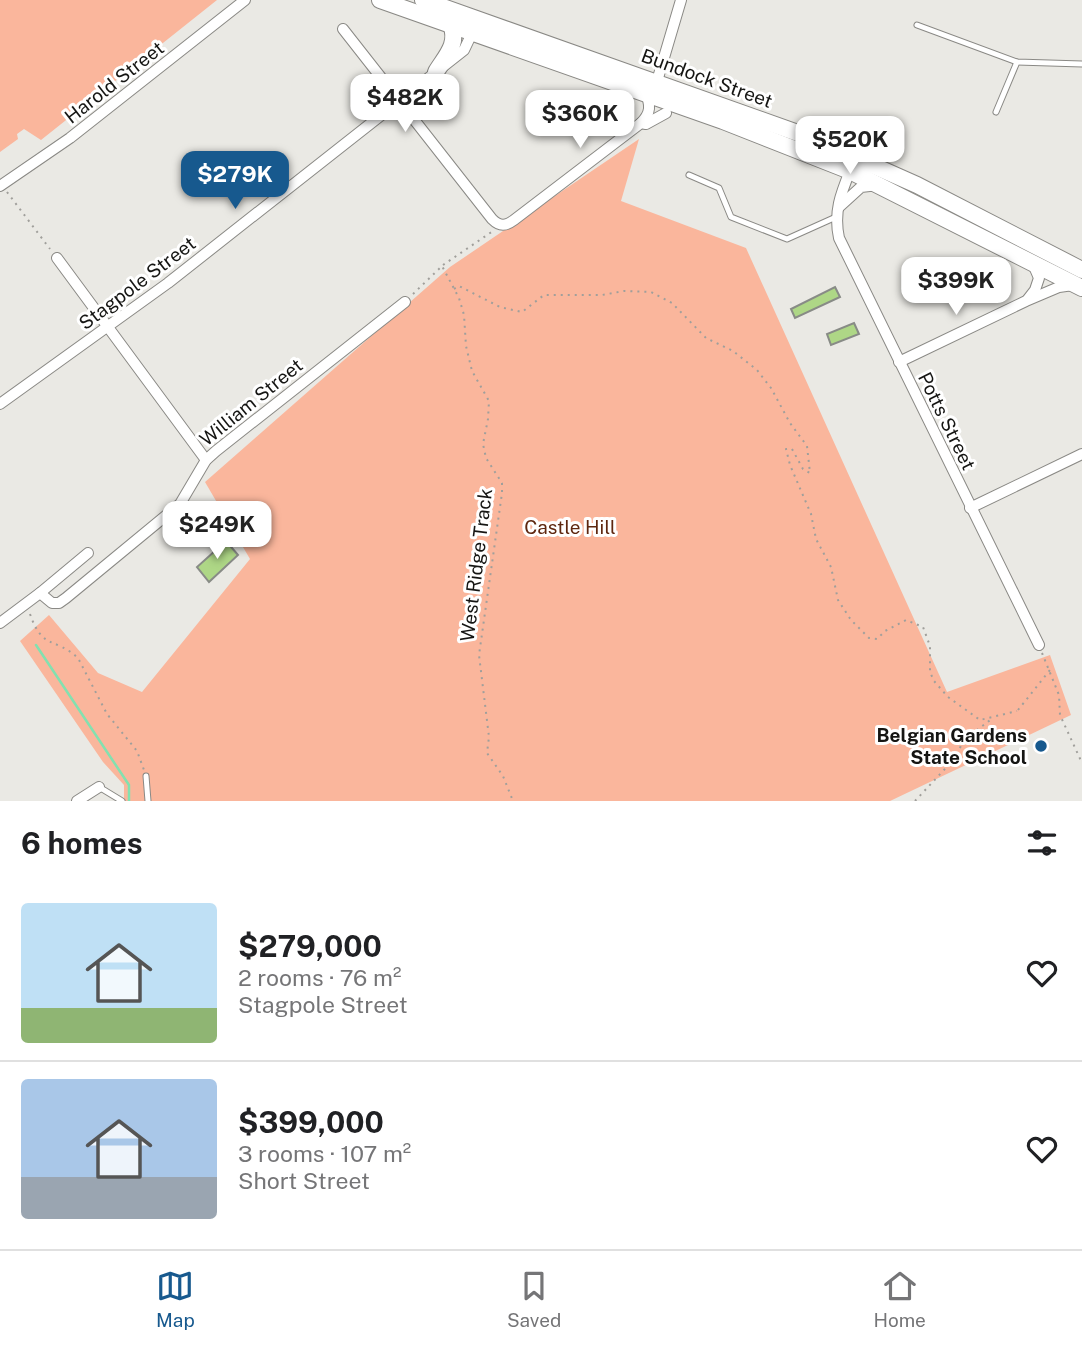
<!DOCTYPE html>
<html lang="en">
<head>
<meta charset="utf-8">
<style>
	:root { --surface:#fff; --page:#f2f2f2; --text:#202124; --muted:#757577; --line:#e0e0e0; --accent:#17598e }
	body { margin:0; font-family:"Public Sans",sans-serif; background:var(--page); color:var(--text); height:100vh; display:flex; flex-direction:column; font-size:26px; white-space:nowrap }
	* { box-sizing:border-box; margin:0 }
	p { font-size:23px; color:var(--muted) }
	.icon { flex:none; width:38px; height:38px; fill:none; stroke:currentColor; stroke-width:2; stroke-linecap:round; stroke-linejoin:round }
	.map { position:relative; height:801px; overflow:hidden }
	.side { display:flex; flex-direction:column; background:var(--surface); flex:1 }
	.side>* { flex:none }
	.price { position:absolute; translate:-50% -60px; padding:0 16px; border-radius:14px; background:#fff; color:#222; font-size:23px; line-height:46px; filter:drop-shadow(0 2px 4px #0008) }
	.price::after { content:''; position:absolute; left:50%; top:42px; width:21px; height:16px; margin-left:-10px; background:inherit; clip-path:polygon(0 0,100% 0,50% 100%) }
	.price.selected { background:var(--accent); color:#fff }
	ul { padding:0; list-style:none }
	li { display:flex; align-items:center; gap:21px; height:175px; padding:0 21px }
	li+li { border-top:2px solid var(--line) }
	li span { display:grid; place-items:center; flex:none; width:196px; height:140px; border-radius:7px; color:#555 }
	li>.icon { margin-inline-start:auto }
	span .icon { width:84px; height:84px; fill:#fffc; stroke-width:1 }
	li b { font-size:30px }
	h2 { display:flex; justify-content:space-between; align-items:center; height:84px; padding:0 21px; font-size:30px }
	.dock { display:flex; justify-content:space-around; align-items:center; height:98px; border-top:2px solid var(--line); background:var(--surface); font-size:19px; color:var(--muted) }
	.dock a { display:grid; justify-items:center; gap:4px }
	.dock .selected { color:var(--accent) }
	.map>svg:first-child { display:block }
	.green { fill:#fab69c }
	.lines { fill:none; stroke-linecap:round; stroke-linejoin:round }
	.stream { stroke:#82e1b0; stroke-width:2.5 }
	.building { fill:#aed786; stroke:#888b86; stroke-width:2 }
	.lane-casing { stroke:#8a8985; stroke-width:7 }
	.street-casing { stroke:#8a8985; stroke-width:12 }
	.secondary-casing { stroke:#8a8985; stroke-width:18 }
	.path { stroke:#a09f9b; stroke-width:2; stroke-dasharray:2 5; stroke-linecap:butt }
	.lane { stroke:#fff; stroke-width:5 }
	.street { stroke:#fff; stroke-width:10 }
	.secondary { stroke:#fff; stroke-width:16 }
	.poi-dot { fill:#17598e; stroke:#fff; stroke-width:2.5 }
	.labels { text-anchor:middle; stroke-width:6; stroke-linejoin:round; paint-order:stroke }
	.street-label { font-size:19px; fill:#151513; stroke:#fff }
	.park-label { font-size:19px; fill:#5e270f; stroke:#fff }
	.poi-label { font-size:19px; font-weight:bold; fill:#151513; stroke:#fff; text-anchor:end }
</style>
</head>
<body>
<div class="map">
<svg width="1082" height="801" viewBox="0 0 1082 801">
	<rect width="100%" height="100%" fill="#eae9e4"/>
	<!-- green -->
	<g class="green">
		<path d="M0,0H217L41,140L24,129L17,134L18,139L0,152Z"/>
		<path d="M639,139L621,201L746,248L947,692L1050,655L1071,715L890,801H124V785L103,762L20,641L49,615L98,673L142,692L250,559L205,482L450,267Z"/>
	</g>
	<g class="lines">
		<!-- stream -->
		<path class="stream" d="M36,645L129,785V801"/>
	</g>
	<!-- building -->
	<g class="building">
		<path d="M835,287L840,297L795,318L791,309Z"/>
		<path d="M854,323L859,334L831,345L827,334Z"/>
		<path d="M226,541L238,555L209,582L197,567Z"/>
	</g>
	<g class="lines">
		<!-- lane casing -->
		<g class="lane-casing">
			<g id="lane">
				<path d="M917,25L1017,62L1082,64"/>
				<path d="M996,112L1017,62"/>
				<path d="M689,175L719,188L731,217L787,239L836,217"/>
				<path d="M146,776L148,801"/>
				<path d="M99,787L122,801"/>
			</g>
		</g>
		<!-- street casing -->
		<g class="street-casing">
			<g id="street">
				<path d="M343,29L492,219C500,227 506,226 514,220L641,123L646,124L666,113"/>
				<path d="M655,88L681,0"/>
				<path d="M641,123C651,113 651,105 645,92"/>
				<path d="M852,166C842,191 833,210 839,238L1039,645"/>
				<path d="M0,186L70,138L245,0"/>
				<path d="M839,207L861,187L878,185"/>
				<path d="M57,258L206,460"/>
				<path d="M1028,299L1035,290L1039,278L1033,264"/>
				<path d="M899,362L1026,301L1059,287L1073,285"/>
				<path d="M0,404L168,283L464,50L474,29"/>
				<path d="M970,508L1082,454"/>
				<path d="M40,593L88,553"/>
				<path d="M0,623L40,593L52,603H59L66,598L180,504L206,460L216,451L405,302"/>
				<path d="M77,801L99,787"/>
			</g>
		</g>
		<!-- secondary casing -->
		<g class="secondary-casing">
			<g id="secondary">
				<path d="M380,0L723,121L850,171L1082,288"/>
				<path d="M423,0L809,137L917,185L1082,270"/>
				<path d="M436,72C445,57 459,44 451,25"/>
			</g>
		</g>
		<!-- path -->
		<g class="path">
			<path d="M7,192L50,249"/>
			<path d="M443,265L493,231"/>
			<path d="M454,289L459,286L500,307L522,312L544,295H602L624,291L651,292L672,303L706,338L733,351L757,370L771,388L790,423L807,446L810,473L803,469L792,449H786L790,465L811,514L816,539L831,567L838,600L851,620L869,638L877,639L885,631L906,620L923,627L930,646V672L934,681L948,697L980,720L1017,711"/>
			<path d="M413,294L442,266L459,298L464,315L466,346L472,371L489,401L488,419L483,444L486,458L502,483V493L479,655L489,737L487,753L503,776L513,801"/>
			<path d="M30,614C43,651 54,636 78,658L107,714L137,751L144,770"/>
			<path d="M1042,653L1059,695L1060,715L1082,763"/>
			<path d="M1018,710L1050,670"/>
			<path d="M915,801L957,756L966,732L977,730L993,718"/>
		</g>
		<!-- lane -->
		<use href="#lane" class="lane"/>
		<!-- street -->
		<use href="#street" class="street"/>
		<!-- secondary -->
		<use href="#secondary" class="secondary"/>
	</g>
	<!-- markers -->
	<circle class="poi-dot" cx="1041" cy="746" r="7"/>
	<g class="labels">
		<!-- street labels -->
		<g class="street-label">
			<text transform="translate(707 78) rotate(20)" y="7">Bundock Street</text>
			<text transform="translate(114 82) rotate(-38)" y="7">Harold Street</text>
			<text transform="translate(137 283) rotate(-37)" y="7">Stagpole Street</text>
			<text transform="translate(251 402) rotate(-39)" y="7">William Street</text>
			<text transform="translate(947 421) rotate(64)" y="7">Potts Street</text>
			<text transform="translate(476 565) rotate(-83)" y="7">West Ridge Track</text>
		</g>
		<!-- park labels -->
		<g class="park-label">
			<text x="570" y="534">Castle Hill</text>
		</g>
		<!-- poi labels -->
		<g class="poi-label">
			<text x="1027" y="742">Belgian Gardens<tspan x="1027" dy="22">State School</tspan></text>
		</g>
	</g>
</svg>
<b class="price" style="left:405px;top:134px">$482K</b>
<b class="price" style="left:580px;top:150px">$360K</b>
<b class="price" style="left:850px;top:176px">$520K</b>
<b class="price selected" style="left:235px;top:211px">$279K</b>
<b class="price" style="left:956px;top:317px">$399K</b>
<b class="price" style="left:217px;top:561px">$249K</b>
</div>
<section class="side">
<h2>6 homes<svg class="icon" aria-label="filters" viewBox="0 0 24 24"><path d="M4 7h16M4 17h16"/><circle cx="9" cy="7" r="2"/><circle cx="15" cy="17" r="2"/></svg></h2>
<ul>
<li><span style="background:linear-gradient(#bfe0f5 75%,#8fb573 0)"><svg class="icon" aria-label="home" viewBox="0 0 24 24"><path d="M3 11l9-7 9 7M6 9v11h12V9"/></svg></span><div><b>$279,000</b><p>2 rooms · 76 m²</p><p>Stagpole Street</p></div><svg class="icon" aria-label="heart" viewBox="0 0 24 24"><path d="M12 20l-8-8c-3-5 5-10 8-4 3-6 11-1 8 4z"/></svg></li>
<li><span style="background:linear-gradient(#a9c7e8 70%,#9aa5b1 0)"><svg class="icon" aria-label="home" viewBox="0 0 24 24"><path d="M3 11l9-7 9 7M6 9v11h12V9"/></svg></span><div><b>$399,000</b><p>3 rooms · 107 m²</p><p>Short Street</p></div><svg class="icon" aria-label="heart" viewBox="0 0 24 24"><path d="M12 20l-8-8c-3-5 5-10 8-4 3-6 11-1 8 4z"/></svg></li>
</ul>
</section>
<nav class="dock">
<a class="selected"><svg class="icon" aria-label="map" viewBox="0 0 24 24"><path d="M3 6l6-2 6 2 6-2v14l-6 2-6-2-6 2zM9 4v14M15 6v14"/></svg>Map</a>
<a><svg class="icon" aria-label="saved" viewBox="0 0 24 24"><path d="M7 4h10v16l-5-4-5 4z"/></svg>Saved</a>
<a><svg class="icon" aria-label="home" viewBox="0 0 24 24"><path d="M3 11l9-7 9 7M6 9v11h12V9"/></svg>Home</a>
</nav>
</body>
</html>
